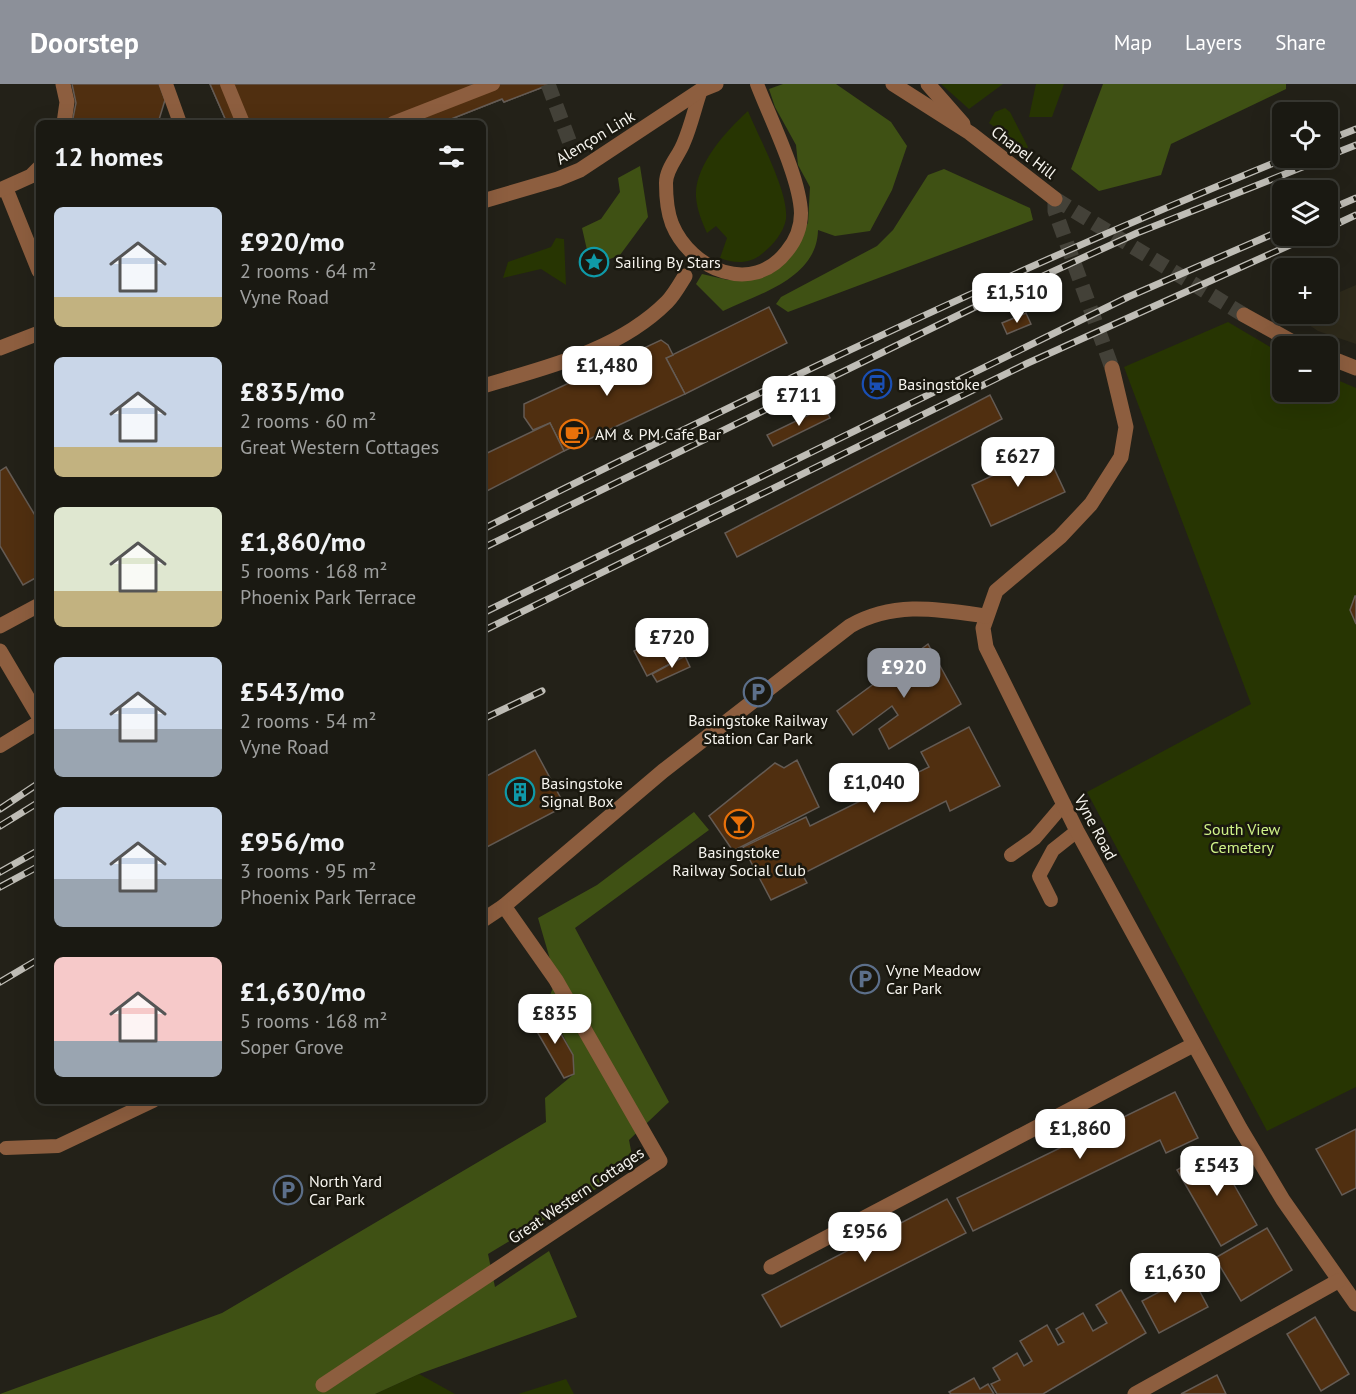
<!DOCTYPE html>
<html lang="en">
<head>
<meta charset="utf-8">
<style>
	:root { --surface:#1a1912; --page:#272620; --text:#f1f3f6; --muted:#9fa09f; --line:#383832; --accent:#8c9099 }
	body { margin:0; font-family:"PT Sans",sans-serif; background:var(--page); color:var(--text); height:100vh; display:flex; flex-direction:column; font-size:22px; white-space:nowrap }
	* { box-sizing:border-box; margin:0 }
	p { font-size:20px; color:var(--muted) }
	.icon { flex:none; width:33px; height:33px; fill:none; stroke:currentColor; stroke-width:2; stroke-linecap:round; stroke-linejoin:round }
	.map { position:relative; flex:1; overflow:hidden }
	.panel { position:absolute; left:36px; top:36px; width:450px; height:984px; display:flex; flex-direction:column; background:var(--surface); border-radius:9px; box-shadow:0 6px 24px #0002,0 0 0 2px var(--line) }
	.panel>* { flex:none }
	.fabs { position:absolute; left:1272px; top:18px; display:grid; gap:12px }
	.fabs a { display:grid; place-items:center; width:66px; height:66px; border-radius:9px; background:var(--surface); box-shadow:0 6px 24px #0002,0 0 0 2px var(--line); font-size:30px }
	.price { position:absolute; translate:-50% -51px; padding:0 14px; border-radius:12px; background:#fff; color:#222; font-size:20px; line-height:39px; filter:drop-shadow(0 2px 3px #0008) }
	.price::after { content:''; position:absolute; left:50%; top:36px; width:18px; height:14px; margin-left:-9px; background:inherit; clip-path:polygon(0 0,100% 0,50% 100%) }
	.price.active { background:var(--accent); color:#fff }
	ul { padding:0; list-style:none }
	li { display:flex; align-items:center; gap:18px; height:150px; padding:0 18px }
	li span { display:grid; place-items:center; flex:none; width:168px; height:120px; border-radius:9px; color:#555 }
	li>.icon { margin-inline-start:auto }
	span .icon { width:72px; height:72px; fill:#fffc; stroke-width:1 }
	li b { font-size:26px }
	h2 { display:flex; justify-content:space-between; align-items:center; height:72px; padding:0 18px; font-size:26px }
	header { display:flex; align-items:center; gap:36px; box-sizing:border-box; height:84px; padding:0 30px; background:var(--accent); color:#fff }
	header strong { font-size:28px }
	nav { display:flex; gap:33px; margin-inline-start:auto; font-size:21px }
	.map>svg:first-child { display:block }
	.built { fill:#2e2a1b }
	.green { fill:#273502 }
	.forest { fill:#3f5114 }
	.building { fill:#502f10; stroke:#645b54; stroke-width:1.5 }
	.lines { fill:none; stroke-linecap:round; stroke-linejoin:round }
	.pedestrian-tunnel { stroke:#434138; stroke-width:15; stroke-dasharray:15 8; stroke-linecap:butt }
	.minor-tunnel { stroke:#434138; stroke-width:15; stroke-dasharray:15 8; stroke-linecap:butt }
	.tertiary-tunnel { stroke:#434138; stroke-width:15; stroke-dasharray:15 8; stroke-linecap:butt }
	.service { stroke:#8d5e3f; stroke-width:14 }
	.pedestrian { stroke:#8d5e3f; stroke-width:15 }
	.minor { stroke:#8d5e3f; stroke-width:15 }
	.tertiary { stroke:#8d5e3f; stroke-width:15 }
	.rail-casing { stroke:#bfbdb6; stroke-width:7 }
	.rail { stroke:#1a180f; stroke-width:4.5; stroke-dasharray:14; stroke-linecap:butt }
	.labels { text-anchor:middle; stroke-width:5; stroke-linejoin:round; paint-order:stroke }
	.street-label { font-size:16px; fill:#f6f4ee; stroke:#1a180f }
	.poi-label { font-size:16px; fill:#f6f4ee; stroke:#1a180f; text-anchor:start }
	.park-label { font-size:16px; fill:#cff288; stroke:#1a180f }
</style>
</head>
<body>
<header>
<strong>Doorstep</strong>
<nav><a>Map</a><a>Layers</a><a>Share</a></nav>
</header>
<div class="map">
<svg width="1356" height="1310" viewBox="0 0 1356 1310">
	<rect width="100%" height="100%" fill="#232118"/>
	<!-- built -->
	<path class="built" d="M1356,201V260L1318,247L1296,232L1298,230H1328V213Z"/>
	<!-- green -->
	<g class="green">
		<path d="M941,0H1003L969,25Z"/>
		<path d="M1036,0H1064L1052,33H1029Z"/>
		<path d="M1005,24L1010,28L1028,63L1026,66L989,39L995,28Z"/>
		<path d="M748,27C759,54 789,108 786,135C784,148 773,161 763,169C751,180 735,180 720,174L727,154L716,142L707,149C702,138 697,126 696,113C694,82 726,47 748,27Z"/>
		<path d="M556,154L564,155L566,201L541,185L503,194L508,178L551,163Z"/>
		<path d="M1228,238L1282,270V308H1328V292L1356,304V1003L1267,1047L1087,708L1251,620L1124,283Z"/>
		<path d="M419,1290L455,1310H375Z"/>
		<path d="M566,1295L574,1310H518Z"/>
	</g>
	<!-- forest -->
	<g class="forest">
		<path d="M783,0H836L891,38L907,62L892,106L870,147L835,152L818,146C817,194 761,209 723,227L696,200L702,190L728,196L756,194L774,188L808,139L810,103L798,81L796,61L775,23L769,5Z"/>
		<path d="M1103,0H1286V5L1171,60L1161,91L1099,107L1071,85Z"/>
		<path d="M640,82L648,133L620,171L605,177L587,166L582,144L601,135L620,108L618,94Z"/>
		<path d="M944,85L1030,124L1033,136L788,228L776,220L781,213L877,162L893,146L928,91Z"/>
		<path d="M694,728L709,746L575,844L669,1018L629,1056L634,1082L488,1170L495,1203L549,1167L577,1233L419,1290L375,1310H0L222,1229L546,1038L545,1014L574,990L573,971L547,919L556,896L538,834L597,801Z"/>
	</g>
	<!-- building -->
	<g class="building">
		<path d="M72,0H159L165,16L158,39H72L76,19Z"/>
		<path d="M210,0H551L504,18L502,15L441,39H227Z"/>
		<path d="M210,0H551L504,18L502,15L441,39H227Z"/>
		<path d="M769,223L787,259L685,310L666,274Z"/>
		<path d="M1026,229L1031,240L1007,250L1002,239Z"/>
		<path d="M661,256L668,261L673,271L666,274L685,310L564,367L550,339L533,346L524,333V320Z"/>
		<path d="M990,311L1002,335L737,473L725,449Z"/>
		<path d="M825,323L830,334L773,362L767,351Z"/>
		<path d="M550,339L564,367L483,409V371Z"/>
		<path d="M1046,367L1065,408L991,442L972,401Z"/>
		<path d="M6,383L36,433L39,431V492L23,501L0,462V387Z"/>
		<path d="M1355,512H1356V540L1350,526Z"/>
		<path d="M672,546L685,572L647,592L634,567Z"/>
		<path d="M928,560L961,620L889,665L879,645L898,631L892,622L853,651L837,627Z"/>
		<path d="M685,572L690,583L657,598L652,590Z"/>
		<path d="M969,643L1000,702L950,727L946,717L802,790L807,799L771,816L743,763L806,733L810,742L929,683L921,668Z"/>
		<path d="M535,666L565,722L483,765V694Z"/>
		<path d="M797,676L819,723L733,767L709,732L775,679L784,684Z"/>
		<path d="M549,929L573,971L574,990L564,994L532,939Z"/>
		<path d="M1175,1008L1198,1054L1166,1069L1160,1056L973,1147L957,1114Z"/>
		<path d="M1356,1045V1104L1342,1111L1316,1065Z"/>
		<path d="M1213,1064L1257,1141L1221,1162L1177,1086Z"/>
		<path d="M947,1115L966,1149L781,1243L762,1211Z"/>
		<path d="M1267,1144L1292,1186L1241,1217L1215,1174Z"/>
		<path d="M1191,1191L1208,1223L1159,1249L1142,1217Z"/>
		<path d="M1121,1206L1146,1249L1043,1310H997L991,1300L1000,1296L993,1284L1017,1269L1024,1282L1032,1277L1020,1257L1047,1241L1058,1261L1064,1258L1056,1245L1083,1229L1093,1247L1107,1239L1096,1221Z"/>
		<path d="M1315,1233L1349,1290L1321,1307L1287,1250Z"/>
		<path d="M1217,1291L1226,1310H1181Z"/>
		<path d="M974,1294L980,1305L988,1300L994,1310H951L949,1308Z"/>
	</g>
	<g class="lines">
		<!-- pedestrian-tunnel -->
		<path class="pedestrian-tunnel" d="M548,0L574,70"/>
		<!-- minor-tunnel -->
		<path class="minor-tunnel" d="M1055,115V127L1112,284"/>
		<!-- tertiary-tunnel -->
		<path class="tertiary-tunnel" d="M1055,115L1244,231"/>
		<!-- service -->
		<g class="service">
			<path d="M166,0L180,39"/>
			<path d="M227,0L243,39"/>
			<path d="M701,6C695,23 691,42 684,58C679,72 666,84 666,99C666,113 667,127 672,140C691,186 753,212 787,167C796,156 801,144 801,129C800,94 770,34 757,0"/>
			<path d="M393,39L493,0"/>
			<path d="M0,662L39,638"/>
			<path d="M1011,771L1035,754L1064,720"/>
			<path d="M1051,816L1039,792L1053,766L1077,747"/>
			<path d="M6,1064L58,1062L153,1017"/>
		</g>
		<!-- pedestrian -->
		<g class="pedestrian">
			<path d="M63,0L67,18L64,39"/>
			<path d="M6,105L39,187"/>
			<path d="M0,106L31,92L39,84"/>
			<path d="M483,302C547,283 618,267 667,218C674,211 680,200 685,192"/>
		</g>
		<!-- minor -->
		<g class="minor">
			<path d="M483,117L558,95L580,86L701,6L716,0"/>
			<path d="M0,264L39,249"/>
			<path d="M1112,284L1126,343L1121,373L1091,420L1060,453L996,507L983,544L986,563L1077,747L1240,1044L1283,1116L1356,1220"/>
			<path d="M0,542L39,521"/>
			<path d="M0,567L39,633"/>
			<path d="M483,836L504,822L663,687L850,542C894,517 937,525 986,532"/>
			<path d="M771,1183L1193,961"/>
			<path d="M323,1301L660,1077L556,896L504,822"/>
			<path d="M1135,1310L1338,1197"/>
		</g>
		<!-- tertiary -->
		<g class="tertiary">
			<path d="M893,0L970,49L1055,115"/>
			<path d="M928,0L963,40"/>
			<path d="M1244,231L1300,262"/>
			<path d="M1328,273L1356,284"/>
		</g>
		<!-- rail casing -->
		<g class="rail-casing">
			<g id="rail">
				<path d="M1328,56L1356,45"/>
				<path d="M1328,72L1356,61"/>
				<path d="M1328,126L1356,114"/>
				<path d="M1328,144L1356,131"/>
				<path d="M483,445C747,313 1012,185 1286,74"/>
				<path d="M483,464L973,224L1137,149L1325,74"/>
				<path d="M483,529L1128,213L1282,146"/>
				<path d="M483,547L1028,279L1310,152"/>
				<path d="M483,635L542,607"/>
				<path d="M0,725L39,699"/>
				<path d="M0,742L39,718"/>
				<path d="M0,788L39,766"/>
				<path d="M0,803L39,782"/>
				<path d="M0,898L39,875"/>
			</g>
		</g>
		<!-- rail -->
		<use href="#rail" class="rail"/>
	</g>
	<!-- icons -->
	<defs>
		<g id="sight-ring" transform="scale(1.5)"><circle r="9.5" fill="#1a180f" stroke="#0f9aa8" stroke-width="1.5"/><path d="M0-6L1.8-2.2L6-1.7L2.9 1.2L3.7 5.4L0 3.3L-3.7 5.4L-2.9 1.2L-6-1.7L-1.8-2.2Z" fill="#0f9aa8"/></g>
		<g id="station-ring" transform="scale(1.5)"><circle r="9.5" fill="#1a180f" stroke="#1a4fb4" stroke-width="1.5"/><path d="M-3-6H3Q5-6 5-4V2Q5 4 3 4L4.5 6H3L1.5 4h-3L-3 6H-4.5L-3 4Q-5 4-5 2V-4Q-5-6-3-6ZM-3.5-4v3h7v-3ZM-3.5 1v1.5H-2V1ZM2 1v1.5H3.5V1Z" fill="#1a4fb4"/></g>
		<g id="cafe-ring" transform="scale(1.5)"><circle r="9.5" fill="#1a180f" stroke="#e8710a" stroke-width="1.5"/><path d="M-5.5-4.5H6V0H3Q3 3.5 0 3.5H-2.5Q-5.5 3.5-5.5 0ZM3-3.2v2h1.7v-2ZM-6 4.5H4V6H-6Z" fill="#e8710a"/></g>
		<g id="parking-ring" transform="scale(1.5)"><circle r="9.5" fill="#1a180f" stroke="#5c6f8a" stroke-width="1.5"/><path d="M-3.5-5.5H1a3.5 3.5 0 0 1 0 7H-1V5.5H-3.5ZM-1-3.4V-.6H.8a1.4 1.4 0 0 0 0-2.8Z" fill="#5c6f8a"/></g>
		<g id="building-ring" transform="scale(1.5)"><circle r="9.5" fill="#1a180f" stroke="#0f9aa8" stroke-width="1.5"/><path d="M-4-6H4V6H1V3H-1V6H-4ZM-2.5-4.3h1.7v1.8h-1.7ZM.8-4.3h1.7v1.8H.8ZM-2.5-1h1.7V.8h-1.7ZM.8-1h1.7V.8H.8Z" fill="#0f9aa8"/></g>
		<g id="bar-ring" transform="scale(1.5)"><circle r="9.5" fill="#1a180f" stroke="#e8710a" stroke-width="1.5"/><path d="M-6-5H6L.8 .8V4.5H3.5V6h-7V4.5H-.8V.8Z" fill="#e8710a"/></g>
	</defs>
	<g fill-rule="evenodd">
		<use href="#sight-ring" x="594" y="178"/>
		<use href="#station-ring" x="877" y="300"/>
		<use href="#cafe-ring" x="574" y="350"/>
		<use href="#parking-ring" x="758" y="608"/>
		<use href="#building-ring" x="520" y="708"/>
		<use href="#bar-ring" x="739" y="740"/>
		<use href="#parking-ring" x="865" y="895"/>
		<use href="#parking-ring" x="288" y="1106"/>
	</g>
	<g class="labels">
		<!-- street labels -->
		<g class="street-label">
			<text transform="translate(595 53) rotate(-31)" y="6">Alençon Link</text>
			<text transform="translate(1024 68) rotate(37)" y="6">Chapel Hill</text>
			<text transform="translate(1096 743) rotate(62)" y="6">Vyne Road</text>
			<text transform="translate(576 1111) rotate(-34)" y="6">Great Western Cottages</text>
		</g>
		<!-- poi labels -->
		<g class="poi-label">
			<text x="615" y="184">Sailing By Stars</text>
			<text x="898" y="306">Basingstoke</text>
			<text x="595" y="356">AM &amp; PM Cafe Bar</text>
			<text x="758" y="642" text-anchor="middle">Basingstoke Railway<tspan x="758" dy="18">Station Car Park</tspan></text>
			<text x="541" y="705">Basingstoke<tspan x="541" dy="18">Signal Box</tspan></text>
			<text x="739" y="774" text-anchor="middle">Basingstoke<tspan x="739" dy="18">Railway Social Club</tspan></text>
			<text x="886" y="892">Vyne Meadow<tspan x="886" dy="18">Car Park</tspan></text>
			<text x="309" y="1103">North Yard<tspan x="309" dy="18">Car Park</tspan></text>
		</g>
		<!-- park labels -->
		<g class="park-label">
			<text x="1242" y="751">South View<tspan x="1242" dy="18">Cemetery</tspan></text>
		</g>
	</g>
</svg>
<div class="fabs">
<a><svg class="icon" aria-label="locate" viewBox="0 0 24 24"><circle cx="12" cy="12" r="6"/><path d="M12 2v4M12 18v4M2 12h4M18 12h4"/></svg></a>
<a><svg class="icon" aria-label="layers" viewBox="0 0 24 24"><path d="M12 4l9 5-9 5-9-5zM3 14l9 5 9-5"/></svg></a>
<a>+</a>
<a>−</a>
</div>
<b class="price" style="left:1017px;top:240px">£1,510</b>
<b class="price" style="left:607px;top:313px">£1,480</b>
<b class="price" style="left:799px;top:343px">£711</b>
<b class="price" style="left:1018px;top:404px">£627</b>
<b class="price" style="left:672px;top:585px">£720</b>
<b class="price active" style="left:904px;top:615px">£920</b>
<b class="price" style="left:874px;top:730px">£1,040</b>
<b class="price" style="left:555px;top:961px">£835</b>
<b class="price" style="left:1080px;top:1076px">£1,860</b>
<b class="price" style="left:1217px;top:1113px">£543</b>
<b class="price" style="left:865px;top:1179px">£956</b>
<b class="price" style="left:1175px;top:1220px">£1,630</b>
<section class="panel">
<h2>12 homes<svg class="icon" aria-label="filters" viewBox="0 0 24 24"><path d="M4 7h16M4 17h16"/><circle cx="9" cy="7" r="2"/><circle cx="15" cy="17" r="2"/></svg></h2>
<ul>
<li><span style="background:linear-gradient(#c9d6e8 75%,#c2b280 0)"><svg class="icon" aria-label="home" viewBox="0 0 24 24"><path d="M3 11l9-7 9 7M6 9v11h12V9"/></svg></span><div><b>£920/mo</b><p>2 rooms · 64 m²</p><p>Vyne Road</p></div></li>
<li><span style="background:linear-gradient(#c9d6e8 75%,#c2b280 0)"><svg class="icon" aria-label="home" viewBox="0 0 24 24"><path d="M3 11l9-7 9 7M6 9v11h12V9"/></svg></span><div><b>£835/mo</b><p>2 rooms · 60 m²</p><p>Great Western Cottages</p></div></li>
<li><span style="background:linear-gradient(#dfe7d0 70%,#c2b280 0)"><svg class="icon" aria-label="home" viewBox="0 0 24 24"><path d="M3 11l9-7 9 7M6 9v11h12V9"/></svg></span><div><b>£1,860/mo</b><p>5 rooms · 168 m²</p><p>Phoenix Park Terrace</p></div></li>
<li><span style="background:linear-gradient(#c9d6e8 60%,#9aa5b1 0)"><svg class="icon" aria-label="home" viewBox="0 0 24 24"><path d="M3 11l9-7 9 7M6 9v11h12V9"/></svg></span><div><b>£543/mo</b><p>2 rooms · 54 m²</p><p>Vyne Road</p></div></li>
<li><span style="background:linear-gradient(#c9d6e8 60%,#9aa5b1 0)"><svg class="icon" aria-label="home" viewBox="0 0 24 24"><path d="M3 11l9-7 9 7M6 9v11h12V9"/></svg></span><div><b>£956/mo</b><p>3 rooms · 95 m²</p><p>Phoenix Park Terrace</p></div></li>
<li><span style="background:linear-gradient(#f6c9c9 70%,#9aa5b1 0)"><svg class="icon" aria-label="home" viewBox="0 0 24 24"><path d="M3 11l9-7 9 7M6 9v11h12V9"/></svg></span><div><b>£1,630/mo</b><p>5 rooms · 168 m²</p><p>Soper Grove</p></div></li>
</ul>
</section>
</div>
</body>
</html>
